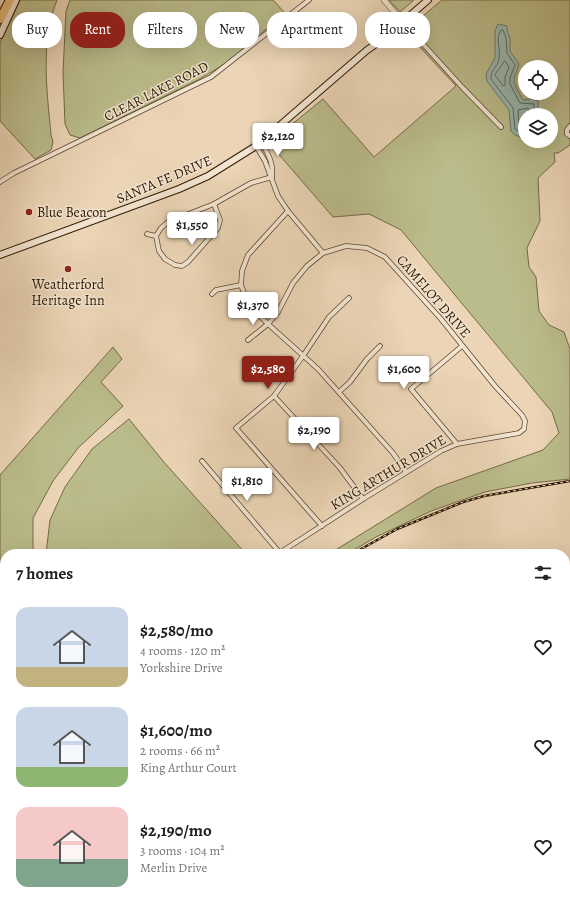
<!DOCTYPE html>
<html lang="en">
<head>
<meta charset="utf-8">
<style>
	:root { --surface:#fff; --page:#f6f6f6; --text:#202124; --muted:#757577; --accent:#8f2418 }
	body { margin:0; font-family:Alegreya,serif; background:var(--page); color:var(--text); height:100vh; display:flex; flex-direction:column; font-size:15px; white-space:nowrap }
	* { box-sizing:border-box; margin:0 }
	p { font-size:13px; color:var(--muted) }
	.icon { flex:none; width:22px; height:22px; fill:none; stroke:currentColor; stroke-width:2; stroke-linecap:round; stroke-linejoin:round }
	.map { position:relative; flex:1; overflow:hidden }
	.drawer { position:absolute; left:0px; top:549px; width:570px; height:356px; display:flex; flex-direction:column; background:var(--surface); border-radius:16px 16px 0 0; box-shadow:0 4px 16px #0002 }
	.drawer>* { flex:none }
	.banner { position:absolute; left:12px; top:12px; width:546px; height:36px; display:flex; gap:8px }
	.buttons { position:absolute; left:518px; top:60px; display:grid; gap:8px }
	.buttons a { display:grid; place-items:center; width:40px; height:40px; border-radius:50%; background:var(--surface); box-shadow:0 4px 16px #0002; font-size:20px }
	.price { position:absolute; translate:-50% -34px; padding:0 9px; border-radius:4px; background:#fff; color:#222; font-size:13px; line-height:26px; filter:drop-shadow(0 1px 2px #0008) }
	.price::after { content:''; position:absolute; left:50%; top:24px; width:12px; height:9px; margin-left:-6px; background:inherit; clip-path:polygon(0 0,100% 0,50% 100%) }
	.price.on { background:var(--accent); color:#fff }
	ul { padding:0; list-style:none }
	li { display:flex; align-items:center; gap:12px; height:100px; padding:0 16px }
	li span { display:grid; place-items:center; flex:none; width:112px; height:80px; border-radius:12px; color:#555 }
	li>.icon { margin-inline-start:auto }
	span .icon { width:48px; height:48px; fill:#fffc; stroke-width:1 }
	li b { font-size:17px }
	h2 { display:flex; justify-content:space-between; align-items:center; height:48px; padding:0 16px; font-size:17px }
	.chip { padding:0 14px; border-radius:16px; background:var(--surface); box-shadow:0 4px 16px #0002; font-size:14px; line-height:36px }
	.chip.on { background:var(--accent); color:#fff }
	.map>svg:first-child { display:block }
	.green { fill:#bbbc8b; stroke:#746a47; fill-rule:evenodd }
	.water { fill:#98b8b2; stroke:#6d786c }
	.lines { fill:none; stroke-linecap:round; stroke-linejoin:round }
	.shore { stroke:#62685a; stroke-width:1 }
	.river { stroke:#98b8b2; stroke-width:7 }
	.minor-casing { stroke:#5c4730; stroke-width:5.5 }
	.tertiary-casing { stroke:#5c4730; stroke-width:6 }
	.secondary-casing { stroke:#2d1803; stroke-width:8 }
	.motorway-casing { stroke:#2d1803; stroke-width:10 }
	.minor { stroke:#f2e4d0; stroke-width:4 }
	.tertiary { stroke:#f2e4d0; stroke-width:5 }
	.secondary { stroke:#f2e4d0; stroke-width:6 }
	.motorway { stroke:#e6ba7b; stroke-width:8 }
	.rail-casing { stroke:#2d1803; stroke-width:2.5 }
	.rail { stroke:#f2e4d0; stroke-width:1; stroke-dasharray:3; stroke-linecap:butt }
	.poi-dot { fill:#8f2418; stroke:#f2e4d0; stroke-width:1.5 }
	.labels { text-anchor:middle; stroke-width:3; stroke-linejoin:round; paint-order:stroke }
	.street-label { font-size:14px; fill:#2d1803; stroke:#f2e4d0 }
	.poi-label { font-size:14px; fill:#2d1803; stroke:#f2e4d0; text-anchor:start }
</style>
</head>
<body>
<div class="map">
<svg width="570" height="905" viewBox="0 0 570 905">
	<rect width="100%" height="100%" fill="#ebd5b6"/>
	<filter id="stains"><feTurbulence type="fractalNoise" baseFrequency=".005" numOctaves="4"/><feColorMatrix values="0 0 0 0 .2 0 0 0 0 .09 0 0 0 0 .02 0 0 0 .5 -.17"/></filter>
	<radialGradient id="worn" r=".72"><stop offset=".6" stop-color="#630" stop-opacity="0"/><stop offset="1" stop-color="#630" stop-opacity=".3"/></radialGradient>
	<!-- green -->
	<g class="green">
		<path d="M20,0H57C40,42 47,91 51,135L53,142L51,150L35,159L0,121V43Z"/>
		<path d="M70,0H273L285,13L226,63L200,79L80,138L70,135L65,124L63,72L66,11Z"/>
		<path d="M389,0H414L400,12Z"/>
		<path d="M442,0H570V145L558,153H554L555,162L538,178L540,221L527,248L529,267L536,277L539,311L549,325L564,332L570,349V479L532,483L485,492L431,511L376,537L347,554H329L436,488L543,450L559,433L552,412L401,230L369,214L333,217L269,143L323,99L374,157L456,86L405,31ZM525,67H551V93H525ZM525,115H551V141H525Z"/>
		<path d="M113,347L122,359L101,382L123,406L78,448L53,481L33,518V554H5V686H0V475Z"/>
		<path d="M129,419L163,461L246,554H46L50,520L65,487L92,449Z"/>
		<path d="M5,758V859L0,863V762Z"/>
		<path d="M211,900H471L466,905H363L360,901L355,905H215Z"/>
	</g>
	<!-- water -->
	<path class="water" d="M498,24L507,26V30L510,38V51L519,64C518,69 515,74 514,79C513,83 521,97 523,100L531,99L538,101V115H525V139L515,135L511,131L509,110L487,81L486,74L495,58V31Z"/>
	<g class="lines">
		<!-- shore -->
		<g class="shore">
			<path d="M505,61L509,67L505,77V85L503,86L495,75Z"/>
			<path d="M525,130L519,126L518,110L528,108L529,115"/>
			<path d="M525,135L515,129L513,108L491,79C490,69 498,67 499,59C501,49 495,38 501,30H503L506,38L507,53L515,65L510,78V84L520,103L534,104V115"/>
		</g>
		<!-- river -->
		<g class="river">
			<path d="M565,650L570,645"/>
			<path d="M0,701L5,705"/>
		</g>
		<!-- minor casing -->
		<g class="minor-casing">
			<g id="minor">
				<path d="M403,22L462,87L501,127"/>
				<path d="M570,126L567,130V134L570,136"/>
				<path d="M262,142C267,153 274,163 272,176"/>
				<path d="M256,146L265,161L278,196L288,211L323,253"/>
				<path d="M0,182L14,173L211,77L309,0"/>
				<path d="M288,211L248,255L242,271L241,285L246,298L252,308L268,324L318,369L393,453L406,472"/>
				<path d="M147,234L156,236"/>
				<path d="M156,236L161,228L168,222L214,204L251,183L272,177"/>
				<path d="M156,236L159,251L165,259L175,265L182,266L188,262L218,228L220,220L214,204"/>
				<path d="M212,294L216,290L241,285"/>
				<path d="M248,340L268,324L278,312L293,283L307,266L323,253L346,246L367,248L385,257L441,319L495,386L522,415L525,421L524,429L519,433L457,444L441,451L363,499L278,554"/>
				<path d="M339,392L350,382L367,359L380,346"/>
				<path d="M274,396L340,468L363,499"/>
				<path d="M457,444L411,389L462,346"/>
				<path d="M202,461L280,553"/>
				<path d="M322,526L236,428L274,396L303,356L329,317L349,298"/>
				<path d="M565,850L570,856"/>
				<path d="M161,900L162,905"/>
				<path d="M85,905L90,900"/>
			</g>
		</g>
		<!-- tertiary casing -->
		<g class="tertiary-casing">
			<path id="tertiary" d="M384,0L403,22"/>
		</g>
		<!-- secondary casing -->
		<g class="secondary-casing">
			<g id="secondary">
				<path d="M0,35L16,0"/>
				<path d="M0,255L179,189L208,176L256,146L366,51L384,38L428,0"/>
			</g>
		</g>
		<!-- motorway casing -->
		<g class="motorway-casing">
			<path id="motorway" d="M0,19L10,0"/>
		</g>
		<!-- minor -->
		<use href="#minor" class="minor"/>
		<!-- tertiary -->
		<use href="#tertiary" class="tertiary"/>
		<!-- secondary -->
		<use href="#secondary" class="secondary"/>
		<!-- motorway -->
		<use href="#motorway" class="motorway"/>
		<!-- rail casing -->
		<g class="rail-casing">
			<g id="rail">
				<path d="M352,554L397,529L463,502L484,496L570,481"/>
				<path d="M0,689H5"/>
			</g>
		</g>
		<!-- rail -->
		<use href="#rail" class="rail"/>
	</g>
	<!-- markers -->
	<g class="poi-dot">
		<circle cx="29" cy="212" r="4"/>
		<circle cx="68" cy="269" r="4"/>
	</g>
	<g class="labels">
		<!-- street labels -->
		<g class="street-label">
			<text transform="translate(156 91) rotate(-27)" y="5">CLEAR LAKE ROAD</text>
			<text transform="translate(164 179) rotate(-23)" y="5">SANTA FE DRIVE</text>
			<text transform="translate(434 296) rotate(49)" y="5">CAMELOT DRIVE</text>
			<text transform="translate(388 472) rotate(-31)" y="5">KING ARTHUR DRIVE</text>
		</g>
		<!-- poi labels -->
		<g class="poi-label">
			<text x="37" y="217">Blue Beacon</text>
			<text x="68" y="289" text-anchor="middle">Weatherford<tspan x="68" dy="16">Heritage Inn</tspan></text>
		</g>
	</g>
	<rect width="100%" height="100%" filter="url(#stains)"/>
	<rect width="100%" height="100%" fill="url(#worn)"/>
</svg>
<div class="buttons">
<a><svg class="icon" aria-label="locate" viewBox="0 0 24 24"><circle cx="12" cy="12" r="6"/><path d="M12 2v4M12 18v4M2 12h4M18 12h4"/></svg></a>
<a><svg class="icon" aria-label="layers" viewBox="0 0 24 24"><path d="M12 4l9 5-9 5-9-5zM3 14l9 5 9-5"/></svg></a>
</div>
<b class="price" style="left:278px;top:157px">$2,120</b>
<b class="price" style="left:192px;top:246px">$1,550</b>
<b class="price" style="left:253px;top:326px">$1,370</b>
<b class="price on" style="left:268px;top:390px">$2,580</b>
<b class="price" style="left:404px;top:390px">$1,600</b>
<b class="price" style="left:314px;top:451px">$2,190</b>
<b class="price" style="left:247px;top:502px">$1,810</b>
<div class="banner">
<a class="chip">Buy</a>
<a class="chip on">Rent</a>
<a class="chip">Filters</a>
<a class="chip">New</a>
<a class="chip">Apartment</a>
<a class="chip">House</a>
</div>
<section class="drawer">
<h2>7 homes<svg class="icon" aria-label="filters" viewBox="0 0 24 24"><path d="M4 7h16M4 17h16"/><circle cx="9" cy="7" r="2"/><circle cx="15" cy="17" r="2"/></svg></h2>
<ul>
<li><span style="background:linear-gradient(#c9d6e8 75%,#c2b280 0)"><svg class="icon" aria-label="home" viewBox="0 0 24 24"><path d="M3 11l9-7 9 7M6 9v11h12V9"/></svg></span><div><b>$2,580/mo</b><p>4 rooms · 120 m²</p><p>Yorkshire Drive</p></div><svg class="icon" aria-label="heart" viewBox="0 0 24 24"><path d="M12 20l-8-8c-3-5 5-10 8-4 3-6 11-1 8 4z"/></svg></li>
<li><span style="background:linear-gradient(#c9d6e8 75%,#8fb573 0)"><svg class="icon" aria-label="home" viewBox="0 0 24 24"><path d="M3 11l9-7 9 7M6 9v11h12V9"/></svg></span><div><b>$1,600/mo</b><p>2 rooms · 66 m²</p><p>King Arthur Court</p></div><svg class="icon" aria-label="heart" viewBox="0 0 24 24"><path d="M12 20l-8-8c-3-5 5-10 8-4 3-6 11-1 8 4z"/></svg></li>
<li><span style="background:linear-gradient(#f6c9c9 65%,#7fa58c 0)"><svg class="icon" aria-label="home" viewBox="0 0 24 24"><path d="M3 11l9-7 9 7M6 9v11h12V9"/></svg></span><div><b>$2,190/mo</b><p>3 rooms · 104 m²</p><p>Merlin Drive</p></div><svg class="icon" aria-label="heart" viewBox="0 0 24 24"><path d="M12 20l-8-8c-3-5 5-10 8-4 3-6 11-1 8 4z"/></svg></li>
</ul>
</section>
</div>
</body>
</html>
